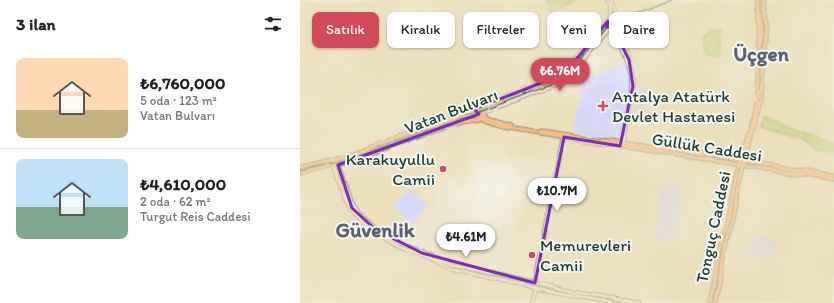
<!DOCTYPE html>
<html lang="tr">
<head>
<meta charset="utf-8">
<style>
	:root { --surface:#fff; --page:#f2f2f2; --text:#202124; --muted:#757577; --line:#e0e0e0; --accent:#d1495b }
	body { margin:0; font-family:Itim,sans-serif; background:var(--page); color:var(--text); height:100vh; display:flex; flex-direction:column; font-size:15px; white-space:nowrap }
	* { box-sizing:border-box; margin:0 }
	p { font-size:13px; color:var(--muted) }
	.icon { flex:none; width:22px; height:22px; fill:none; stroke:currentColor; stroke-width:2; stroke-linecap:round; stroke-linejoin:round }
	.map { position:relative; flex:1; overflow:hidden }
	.panel { display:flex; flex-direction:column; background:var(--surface); width:300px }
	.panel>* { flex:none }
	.banner { position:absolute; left:12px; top:12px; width:380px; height:36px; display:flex; gap:8px }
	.price { position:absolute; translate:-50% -34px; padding:0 9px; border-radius:14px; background:#fff; color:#222; font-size:13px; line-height:26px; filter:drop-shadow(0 1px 2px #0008) }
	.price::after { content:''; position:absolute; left:50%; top:24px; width:12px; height:9px; margin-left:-6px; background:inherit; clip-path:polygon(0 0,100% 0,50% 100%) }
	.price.current { background:var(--accent); color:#fff }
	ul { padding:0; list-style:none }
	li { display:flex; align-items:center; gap:12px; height:100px; padding:0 16px }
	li+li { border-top:1px solid var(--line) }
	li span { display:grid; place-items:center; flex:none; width:112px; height:80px; border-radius:8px; color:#555 }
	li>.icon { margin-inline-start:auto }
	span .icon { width:48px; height:48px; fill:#fffc; stroke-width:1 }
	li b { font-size:17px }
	h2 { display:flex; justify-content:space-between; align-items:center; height:48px; padding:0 16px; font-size:17px }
	.chip { padding:0 14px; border-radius:8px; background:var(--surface); box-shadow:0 1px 3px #0004; font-size:14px; line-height:36px }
	.chip.current { background:var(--accent); color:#fff }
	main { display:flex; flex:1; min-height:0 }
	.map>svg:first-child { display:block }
	.built { fill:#d7d7f8 }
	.park { fill:url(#park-dots); stroke:#6e8855 }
	.pitch { fill:#bdd276; stroke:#6e8855 }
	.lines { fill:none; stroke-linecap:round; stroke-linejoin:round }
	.primary-tunnel { stroke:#c2bfa1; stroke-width:3.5; stroke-dasharray:3.5 2; stroke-linecap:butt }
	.secondary-casing { stroke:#667664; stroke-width:4.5 }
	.primary-casing { stroke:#667664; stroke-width:5 }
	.secondary { stroke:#fce5d0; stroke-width:3 }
	.primary { stroke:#f8bd89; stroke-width:3.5 }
	.tram { stroke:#1f3d34; stroke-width:1 }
	.marked { fill:none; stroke:#7b2cbf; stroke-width:3; stroke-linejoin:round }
	.poi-dot { fill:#d1495b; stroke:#f6f6f2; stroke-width:1.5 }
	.labels { text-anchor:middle; stroke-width:4; stroke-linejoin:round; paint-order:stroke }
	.poi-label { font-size:17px; fill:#1f3d34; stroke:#f6f6f2; text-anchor:start }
	.street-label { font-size:17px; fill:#1f3d34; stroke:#f6f6f2 }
	.district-label { font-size:21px; font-weight:bold; fill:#5a606d; stroke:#f6f6f2 }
</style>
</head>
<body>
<main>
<section class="panel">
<h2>3 ilan<svg class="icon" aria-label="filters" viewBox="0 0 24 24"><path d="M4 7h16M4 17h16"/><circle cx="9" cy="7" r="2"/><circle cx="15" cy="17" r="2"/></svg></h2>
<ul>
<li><span style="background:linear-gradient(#ffd9b3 65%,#c2b280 0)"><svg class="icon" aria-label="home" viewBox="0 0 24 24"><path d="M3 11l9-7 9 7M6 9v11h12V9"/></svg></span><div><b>₺6,760,000</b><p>5 oda · 123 m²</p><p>Vatan Bulvarı</p></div></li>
<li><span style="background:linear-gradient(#bfe0f5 60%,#7fa58c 0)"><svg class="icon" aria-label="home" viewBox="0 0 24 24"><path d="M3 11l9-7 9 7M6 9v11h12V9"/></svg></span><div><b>₺4,610,000</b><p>2 oda · 62 m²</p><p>Turgut Reis Caddesi</p></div></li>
</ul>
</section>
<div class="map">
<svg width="534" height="303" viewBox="0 0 534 303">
	<defs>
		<pattern id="park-dots" width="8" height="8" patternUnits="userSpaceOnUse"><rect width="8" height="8" fill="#bdd276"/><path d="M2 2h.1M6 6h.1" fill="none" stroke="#a2b567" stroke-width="1.8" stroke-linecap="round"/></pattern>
	</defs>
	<rect width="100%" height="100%" fill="#f6f6f2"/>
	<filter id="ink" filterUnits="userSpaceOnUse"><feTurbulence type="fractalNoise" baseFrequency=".025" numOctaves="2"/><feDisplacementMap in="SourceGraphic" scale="8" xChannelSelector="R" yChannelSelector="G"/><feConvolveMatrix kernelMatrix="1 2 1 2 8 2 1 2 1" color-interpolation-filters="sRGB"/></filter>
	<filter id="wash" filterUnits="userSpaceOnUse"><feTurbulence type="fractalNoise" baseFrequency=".012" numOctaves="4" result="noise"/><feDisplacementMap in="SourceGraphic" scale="16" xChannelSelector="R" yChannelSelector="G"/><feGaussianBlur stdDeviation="0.9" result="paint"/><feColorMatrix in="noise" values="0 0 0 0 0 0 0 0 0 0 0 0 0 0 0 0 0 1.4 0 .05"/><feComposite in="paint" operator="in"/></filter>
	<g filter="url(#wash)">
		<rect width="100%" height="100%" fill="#ebdfbc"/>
		<!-- built -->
		<g class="built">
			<path d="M326,60L328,61L332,82L321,137L275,129L285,79Z"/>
			<path d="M336,85L351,86L347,111L331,108Z"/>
			<path d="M363,186L383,190L372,243L354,240Z"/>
			<path d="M114,190L129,207L112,223L95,208Z"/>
			<path d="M459,234L477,238L472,261L446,256L448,244L456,245Z"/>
		</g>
		<!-- park -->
		<g class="park">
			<path d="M418,25L420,54H404L401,32Z"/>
			<path d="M461,116L480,123L482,127L516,137L534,144V157L532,156L534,152L514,150L501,140L458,126Z"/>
		</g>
		<!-- pitch -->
		<path class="pitch" d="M247,0H274L275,3L253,13Z"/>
	</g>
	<g filter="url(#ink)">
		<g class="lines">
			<!-- primary-tunnel -->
			<path class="primary-tunnel" d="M461,0V16"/>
			<!-- secondary casing -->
			<g class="secondary-casing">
				<g id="secondary">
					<path d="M307,0L310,9L309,17"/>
					<path d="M311,0L315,17"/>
					<circle cx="313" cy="22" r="5.5"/>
					<path d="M317,26C325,43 333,60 335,79L323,145"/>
					<path d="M313,27C322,46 336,67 332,89"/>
					<path d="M174,109L257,78L264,74L308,21"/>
					<path d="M181,113L267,81L310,27"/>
					<path d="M33,161L38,165L52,208L56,215L76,230L122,253L157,264L274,292L339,303"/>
					<path d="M34,167L48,208L52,216L61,224L105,249L155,268L235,288L312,303"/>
					<path d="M235,283L264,137"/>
					<path d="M231,303L235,288"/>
				</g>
			</g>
			<!-- primary casing -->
			<g class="primary-casing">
				<g id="primary">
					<path d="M458,45L459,0"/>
					<path d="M464,53L466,25L464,0"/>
					<path d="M174,109L172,113C177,122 195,124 204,127L534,180"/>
					<path d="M174,109L180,117L185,119L213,126"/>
					<path d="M183,112L182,115L184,118"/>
					<path d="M155,123L158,124L178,120"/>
					<path d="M241,131L441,160L534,177"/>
					<path d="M0,168C32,163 58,152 88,141C116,130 145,121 173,110"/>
					<path d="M0,174C61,163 117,136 175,115"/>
					<path d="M410,303L439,165L451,129L457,97L461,16"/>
					<path d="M415,303L440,180L461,98L464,58L462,50"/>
				</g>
			</g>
			<!-- secondary -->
			<use href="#secondary" class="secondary"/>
			<!-- primary -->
			<use href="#primary" class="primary"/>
			<!-- tram -->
			<path class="tram" d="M0,172L19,168L41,162L262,81L269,75L282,57L309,25L372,0"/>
		</g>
	</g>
	<!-- marked area -->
	<path d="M0 0H534V303H0ZM308,21L307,27H313L329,60L333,86L320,146L264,137L235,283L122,253L76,230L52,208L38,165L179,114L174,109L264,74Z" fill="#ebdfbc" fill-opacity=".55" fill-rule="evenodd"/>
	<path class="marked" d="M308,21L307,27H313L329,60L333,86L320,146L264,137L235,283L122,253L76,230L52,208L38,165L179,114L174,109L264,74Z"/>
	<!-- markers -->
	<g class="poi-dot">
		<path d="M301 100h4v4h4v4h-4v4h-4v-4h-4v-4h4z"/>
		<circle cx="143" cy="169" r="4"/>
		<circle cx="232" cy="255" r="4"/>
	</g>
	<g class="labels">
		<!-- poi labels -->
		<g class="poi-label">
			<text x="312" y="102">Antalya Atatürk<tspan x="312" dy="20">Devlet Hastanesi</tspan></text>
			<text x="135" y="165" text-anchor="end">Karakuyullu<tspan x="135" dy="20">Camii</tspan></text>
			<text x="240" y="251">Memurevleri<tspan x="240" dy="20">Camii</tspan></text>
		</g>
		<!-- street labels -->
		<g class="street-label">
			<text transform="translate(151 111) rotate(-21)" y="6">Vatan Bulvarı</text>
			<text transform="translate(407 147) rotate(9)" y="6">Güllük Caddesi</text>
			<text transform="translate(413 227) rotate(-78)" y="6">Tonguç Caddesi</text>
		</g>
		<!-- district labels -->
		<g class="district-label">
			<text x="461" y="61">Üçgen</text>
			<text x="75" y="237">Güvenlik</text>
		</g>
	</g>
</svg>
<b class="price current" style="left:260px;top:92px">₺6.76M</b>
<b class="price" style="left:257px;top:212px">₺10.7M</b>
<b class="price" style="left:166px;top:258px">₺4.61M</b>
<div class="banner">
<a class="chip current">Satılık</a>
<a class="chip">Kiralık</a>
<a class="chip">Filtreler</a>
<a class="chip">Yeni</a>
<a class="chip">Daire</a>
</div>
</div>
</main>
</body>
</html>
